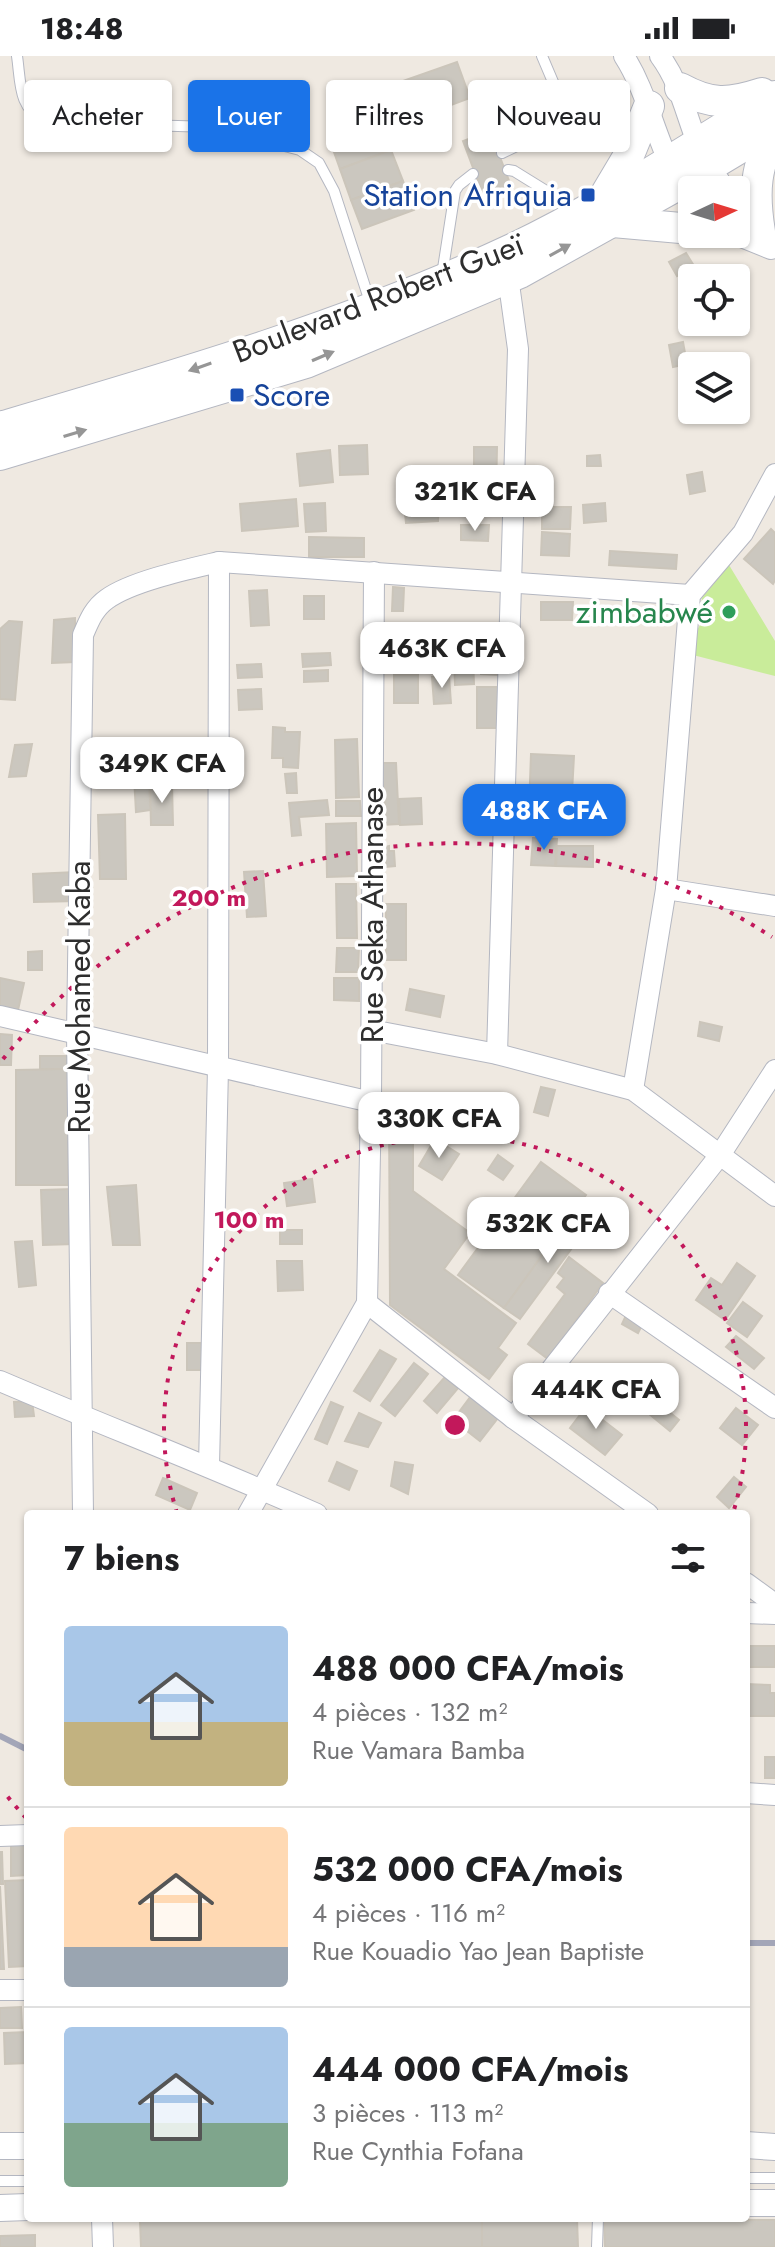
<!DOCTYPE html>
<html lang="fr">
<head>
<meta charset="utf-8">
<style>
	:root { --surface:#fff; --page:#f6f6f6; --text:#202124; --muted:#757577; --line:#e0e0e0; --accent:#1a73e8 }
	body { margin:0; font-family:Jost,sans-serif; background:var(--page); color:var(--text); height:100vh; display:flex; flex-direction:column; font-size:30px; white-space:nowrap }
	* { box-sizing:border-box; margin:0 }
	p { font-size:26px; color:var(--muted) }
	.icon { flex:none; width:44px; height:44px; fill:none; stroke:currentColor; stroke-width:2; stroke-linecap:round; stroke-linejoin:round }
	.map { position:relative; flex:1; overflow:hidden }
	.drawer { position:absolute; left:24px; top:1454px; width:726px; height:712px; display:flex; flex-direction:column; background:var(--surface); border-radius:8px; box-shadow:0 2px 6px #0004 }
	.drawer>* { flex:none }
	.hud { position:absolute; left:24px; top:24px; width:728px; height:72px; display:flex; gap:16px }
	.needle { width:52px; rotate:86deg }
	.fabs { position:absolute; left:678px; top:120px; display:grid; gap:16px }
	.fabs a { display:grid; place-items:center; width:72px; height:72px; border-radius:8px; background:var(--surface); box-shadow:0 2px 6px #0004; font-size:40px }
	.price { position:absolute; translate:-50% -68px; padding:0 18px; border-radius:16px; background:#fff; color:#222; font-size:26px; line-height:52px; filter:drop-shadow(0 2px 4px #0008) }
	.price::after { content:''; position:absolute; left:50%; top:48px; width:24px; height:18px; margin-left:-12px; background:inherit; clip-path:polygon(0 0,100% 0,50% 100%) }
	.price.current { background:var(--accent); color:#fff }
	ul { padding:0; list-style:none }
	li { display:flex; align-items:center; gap:24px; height:200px; padding:0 40px }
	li+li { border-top:2px solid var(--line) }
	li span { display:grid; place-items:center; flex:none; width:224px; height:160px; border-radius:8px; color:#555 }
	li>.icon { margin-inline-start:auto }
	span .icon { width:96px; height:96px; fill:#fffc; stroke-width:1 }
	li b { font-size:34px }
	h2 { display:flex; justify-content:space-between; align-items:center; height:96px; padding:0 40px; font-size:34px }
	.pill { padding:0 28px; border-radius:8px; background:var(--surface); box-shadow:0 2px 6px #0004; font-size:28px; line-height:72px }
	.pill.current { background:var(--accent); color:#fff }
	.status { display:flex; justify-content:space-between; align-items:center; height:56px; padding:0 40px; background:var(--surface); direction:ltr }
	.status svg { height:22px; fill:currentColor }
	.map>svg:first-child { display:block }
	.pitch { fill:#c9ec9a }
	.building { fill:#cbc7bf; stroke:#cbc5ba; stroke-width:2 }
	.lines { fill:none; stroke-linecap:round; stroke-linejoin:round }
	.service-casing { stroke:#b4b7c1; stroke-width:12 }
	.minor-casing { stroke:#b4b7c1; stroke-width:22 }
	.tertiary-casing { stroke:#b4b7c1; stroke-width:28 }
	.secondary-casing { stroke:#b4b7c1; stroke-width:32 }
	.service { stroke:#fff; stroke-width:10 }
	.minor { stroke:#fff; stroke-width:20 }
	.tertiary { stroke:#fff; stroke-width:26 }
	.secondary { stroke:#fff; stroke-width:30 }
	.rail { stroke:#a3a6b8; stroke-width:6 }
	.oneway { fill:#969696 }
	.ring { fill:none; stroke:#c2185b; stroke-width:4; stroke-dasharray:4 8 }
	.transit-dot { fill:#1a4fb4; stroke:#fff; stroke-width:3 }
	.leisure-dot { fill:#2e9e5b; stroke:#fff; stroke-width:3 }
	.labels { text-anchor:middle; stroke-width:7; stroke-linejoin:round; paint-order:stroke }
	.transit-label { font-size:32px; fill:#164399; stroke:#fff; text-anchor:end }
	.street-label { font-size:32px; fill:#2e2e2e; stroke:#fff }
	.leisure-label { font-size:32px; fill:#27864d; stroke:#fff; text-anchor:end }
	.centre { fill:#c2185b; stroke:#fff; stroke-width:4 }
	.ring-label { font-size:24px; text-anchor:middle; font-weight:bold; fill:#c2185b; stroke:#fff; stroke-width:7; stroke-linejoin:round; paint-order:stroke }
</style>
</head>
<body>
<div class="status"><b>18:48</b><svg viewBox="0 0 49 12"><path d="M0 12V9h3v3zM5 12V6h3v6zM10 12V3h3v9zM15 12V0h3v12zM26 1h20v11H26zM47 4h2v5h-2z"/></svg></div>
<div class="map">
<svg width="775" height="2191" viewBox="0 0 775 2191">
	<rect width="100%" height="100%" fill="#efe9e1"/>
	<!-- pitch -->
	<path class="pitch" d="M729,509L775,585V620L693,599L685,595L700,569L702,542Z"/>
	<!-- building -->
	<g class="building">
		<path d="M457,6L470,42L411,64L397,27Z"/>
		<path d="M380,63L391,94L340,113L329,82Z"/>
		<path d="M490,75L511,130L484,141L463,85Z"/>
		<path d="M391,94L403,125L351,144L340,113Z"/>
		<path d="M403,125L414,154L362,173L351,144Z"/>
		<path d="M686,197L694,210L677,220L669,206Z"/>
		<path d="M683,286L687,308L673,311L669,289Z"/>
		<path d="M367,389L368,418L340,419L339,390Z"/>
		<path d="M474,391H497L496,438H474Z"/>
		<path d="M330,394L333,426L300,430L297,398Z"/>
		<path d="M600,399L601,410H587V400Z"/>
		<path d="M702,416L705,435L690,438L687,419Z"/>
		<path d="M296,443L298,470L242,475L240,448Z"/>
		<path d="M439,445L438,465L406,467L404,447Z"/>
		<path d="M325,447L326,475L306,476L304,448Z"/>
		<path d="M605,447L606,465L584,467L583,449Z"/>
		<path d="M542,451H571L570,473H542Z"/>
		<path d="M461,469H489L488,485L461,484Z"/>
		<path d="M771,473L775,477V524L773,528L744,503Z"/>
		<path d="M542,476L570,478L569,500L541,499Z"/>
		<path d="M309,481L364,482V501H309Z"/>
		<path d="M610,495L677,499L676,513L609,509Z"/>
		<path d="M393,531L404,532L403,555H392Z"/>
		<path d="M267,534L269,569L251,570L249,535Z"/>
		<rect x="304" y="540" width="20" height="23"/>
		<path d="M541,546H573L572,564H541Z"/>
		<path d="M75,562V606L52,607L54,564Z"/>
		<path d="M9,565L22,566L15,644L0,643V573Z"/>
		<path d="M483,569L502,570L500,619L481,618Z"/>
		<path d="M472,575L474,628L455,629L453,576Z"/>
		<path d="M411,586L410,610L395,611L396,587Z"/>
		<path d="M330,597L331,609L303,611L302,598Z"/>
		<path d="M261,608L262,621L238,622L237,609Z"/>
		<path d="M328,614V625L304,626V615Z"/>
		<rect x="394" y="619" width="24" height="28"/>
		<path d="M449,620L451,647L434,648L432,621Z"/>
		<rect x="477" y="631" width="23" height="41"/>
		<path d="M261,633L262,653L239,654L238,634Z"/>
		<path d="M273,671L285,672V676H300L298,712L283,711V702H272Z"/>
		<path d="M357,683L359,741L336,742L335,684Z"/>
		<path d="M32,688L26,720L9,721L15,689Z"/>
		<path d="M531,698L574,700L571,755L529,753Z"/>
		<path d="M382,707H396L399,768L381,769V754H385Z"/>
		<path d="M296,717L297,737H287L285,718Z"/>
		<path d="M148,720L151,754L136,756L134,721Z"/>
		<path d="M150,729H172L173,769H151Z"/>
		<path d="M421,742L422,768L400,769L399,743Z"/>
		<path d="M327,744L329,759L299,761L301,779L292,780L289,747Z"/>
		<path d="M336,745H360L361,760H336Z"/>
		<path d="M125,758L126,823H100L98,759Z"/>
		<path d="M356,767L357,820L327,821L326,768Z"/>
		<path d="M533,782L557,783L555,810L531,809Z"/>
		<path d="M389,790V795H394L395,810L386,811L385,791Z"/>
		<path d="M557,790H593V811L556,810Z"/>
		<path d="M263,815L266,860L247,861L244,816Z"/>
		<path d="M76,816L78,845L34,846L33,818Z"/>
		<path d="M336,828H356L357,882H337Z"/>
		<rect x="386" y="848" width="20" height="56"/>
		<path d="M337,892H359L358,916H336Z"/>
		<path d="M42,895V914H28V896Z"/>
		<path d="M0,922L24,927L18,954L0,950Z"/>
		<path d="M334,922H359V945L334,944Z"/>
		<path d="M410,933L444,940L440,961L406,954Z"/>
		<path d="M700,966L722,971L719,985L698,980Z"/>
		<path d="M0,978L12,979L11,1009H0Z"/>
		<path d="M40,1000H67L68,1013H40Z"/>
		<path d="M68,1013V1129H16V1014Z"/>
		<path d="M541,1031L555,1034L548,1060L534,1056Z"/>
		<path d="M389,1048H413V1135L470,1177L444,1213L516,1267L498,1292L507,1299L489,1323L390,1249Z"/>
		<path d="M435,1083L459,1098L442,1124L419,1110Z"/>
		<path d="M498,1099L513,1110L503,1124L488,1114Z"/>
		<path d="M541,1106L586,1139L504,1252L458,1219Z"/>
		<path d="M312,1123L315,1146L287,1150L284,1127Z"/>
		<path d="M136,1129L140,1189H113L107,1131Z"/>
		<path d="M73,1133L74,1188L43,1189L41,1134Z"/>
		<path d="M575,1154L591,1166L520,1263L504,1252Z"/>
		<rect x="280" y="1174" width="22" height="14"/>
		<path d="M32,1185L36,1229L19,1231L15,1186Z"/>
		<path d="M569,1201L603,1227L548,1303L528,1288L565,1238L557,1231L564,1222L558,1217Z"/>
		<path d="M277,1205H302L303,1234L278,1235Z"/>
		<path d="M737,1207L755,1220L725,1264L696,1244L711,1222L722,1229Z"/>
		<path d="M743,1246L762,1260L747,1281L727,1267Z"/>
		<path d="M627,1257L644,1265L638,1277L622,1268Z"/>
		<path d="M736,1280L764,1302L754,1313L726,1291Z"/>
		<path d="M187,1287H208L209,1314H187Z"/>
		<path d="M380,1294L396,1303L370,1345L354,1335Z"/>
		<path d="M414,1307L428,1318L395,1360L381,1349Z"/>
		<path d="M445,1321L458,1332L437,1357L424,1345Z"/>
		<path d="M471,1340L498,1362L480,1385L453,1364Z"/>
		<path d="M651,1341L679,1364L670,1375L642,1352Z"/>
		<path d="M32,1345L34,1360L15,1361L14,1346Z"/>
		<path d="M331,1346L343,1351L327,1388L315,1383Z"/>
		<path d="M586,1351L622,1379L605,1399L570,1372Z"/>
		<path d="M736,1352L758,1369L742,1389L720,1372Z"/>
		<path d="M359,1357L381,1367L368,1391L345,1385Z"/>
		<path d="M337,1406L357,1415L349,1434L329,1425Z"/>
		<path d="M395,1406L413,1409L408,1438L391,1430Z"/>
		<path d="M734,1421L746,1431L729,1452L717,1441Z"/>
		<path d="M163,1422L197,1437L190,1454L156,1439Z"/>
		<rect x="746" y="1590" width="29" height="21"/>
		<path d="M746,1628L770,1629V1637H775V1660H746Z"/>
		<rect x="765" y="1701" width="10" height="21"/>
		<path d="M11,1788H28V1819L11,1820Z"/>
		<path d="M0,1796H2L3,1828H0Z"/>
		<path d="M28,1824V1910L9,1911L5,1825Z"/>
		<path d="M0,1830L4,1913H0Z"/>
		<path d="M21,1951L22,1972H0V1952Z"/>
		<path d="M28,1953V2007L5,2008L4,1977L28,1976Z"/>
		<path d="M482,2163H577L578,2191H482Z"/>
		<path d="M482,2163V2191H141L140,2165Z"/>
		<path d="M604,2163L775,2164V2191H605Z"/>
		<path d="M35,2179V2191H0V2180Z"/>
	</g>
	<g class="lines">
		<!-- service casing -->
		<g class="service-casing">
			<g id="service">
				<path d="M17,0C21,28 18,51 45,66L211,71L300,94L319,107L334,135L371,249"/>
				<path d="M502,97L548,75L559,62V40L542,0"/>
				<path d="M508,114L514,115L577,154"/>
				<path d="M442,219L455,135L459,129L473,118"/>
				<path d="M746,2122H775"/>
				<path d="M0,2125H28"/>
				<path d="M597,2191L598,2162"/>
			</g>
		</g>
		<!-- minor casing -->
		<g class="minor-casing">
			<g id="minor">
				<path d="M624,0C653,45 657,102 692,143"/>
				<path d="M660,0C680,27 685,56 697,86C704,103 715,119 726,134"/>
				<path d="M736,148L775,190"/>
				<path d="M734,178L771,193"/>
				<path d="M666,833L775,850"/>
				<path d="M0,960L371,1046"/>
				<path d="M371,974L497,998L633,1034L775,1140"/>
				<path d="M497,998L518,293L508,221"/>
				<path d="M633,1034L666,833L690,539L743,477L775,418"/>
				<path d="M609,1237L775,1352"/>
				<path d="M367,1247L513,1362L648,1458"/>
				<path d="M0,1325C105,1370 212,1411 317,1458"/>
				<path d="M513,1362L720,1099L775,1014"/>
				<path d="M209,1410L218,1012L219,506"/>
				<path d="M83,1458L77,977L83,579C89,565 94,552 107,543C132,525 189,513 219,506L690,539"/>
				<path d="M248,1458L367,1247L371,1046L374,516"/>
				<path d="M746,1527L775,1548"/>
				<path d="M746,1557L775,1558"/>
				<path d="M746,1737L775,1739"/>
				<path d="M0,1780L28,1779"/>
				<path d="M0,1934H28"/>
				<path d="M102,2162L103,2191"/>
			</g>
		</g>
		<!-- tertiary casing -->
		<g class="tertiary-casing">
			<g id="tertiary">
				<path d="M746,2089L775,2091"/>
				<path d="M0,2090H28"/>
				<path d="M746,2147H775"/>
				<path d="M0,2152L28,2151"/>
			</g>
		</g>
		<!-- secondary casing -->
		<g class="secondary-casing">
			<g id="secondary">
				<path d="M680,32C711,49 728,48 762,37"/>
				<path d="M604,141L629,99L649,50"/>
				<path d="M613,166L692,173"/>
				<path d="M760,176C753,133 756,112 774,72"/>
				<path d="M0,371C174,320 350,269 514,192C605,149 689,91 775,40"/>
				<path d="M0,399L306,307L520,217L680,128L775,71"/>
			</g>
		</g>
		<!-- service -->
		<use href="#service" class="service"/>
		<!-- minor -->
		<use href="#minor" class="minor"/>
		<!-- tertiary -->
		<use href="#tertiary" class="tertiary"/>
		<!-- secondary -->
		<use href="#secondary" class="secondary"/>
		<!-- rail -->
		<g class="rail">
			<path d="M0,1680L28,1694"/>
			<path d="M746,1887H775"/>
		</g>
	</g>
	<!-- one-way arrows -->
	<defs><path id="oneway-solid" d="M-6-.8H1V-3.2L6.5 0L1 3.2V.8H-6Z" transform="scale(2)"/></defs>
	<g class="oneway">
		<use href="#oneway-solid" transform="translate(560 194) rotate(-29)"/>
		<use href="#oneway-solid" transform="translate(323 300) rotate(-23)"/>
		<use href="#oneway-solid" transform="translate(200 311) rotate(161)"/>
		<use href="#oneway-solid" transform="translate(75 377) rotate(-17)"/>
	</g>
	<!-- distance rings -->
	<g class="ring">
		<path d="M177 1457A291 291 0 1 1 733 1457"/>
		<path d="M26 1762A582 582 0 0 1 3 1735M3 1003A582 582 0 0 1 772 881"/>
	</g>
	<!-- markers -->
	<g class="transit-dot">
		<rect x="580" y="131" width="16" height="16" rx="4"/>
		<rect x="229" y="331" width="16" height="16" rx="4"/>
	</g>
	<circle class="leisure-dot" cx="729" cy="556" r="8"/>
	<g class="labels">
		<!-- transit labels -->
		<g class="transit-label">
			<text x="572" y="150">Station Afriquia</text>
			<text x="253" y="350" text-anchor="start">Score</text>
		</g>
		<!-- street labels -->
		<g class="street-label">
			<text transform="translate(378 242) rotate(-21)" y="11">Boulevard Robert Gueï</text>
			<text transform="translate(372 859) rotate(-90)" y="11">Rue Seka Athanase</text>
			<text transform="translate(79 941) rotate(-90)" y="11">Rue Mohamed Kaba</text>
		</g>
		<!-- leisure labels -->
		<g class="leisure-label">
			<text x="713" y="567">zimbabwé</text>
		</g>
	</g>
	<circle cx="455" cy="1369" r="12" class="centre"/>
	<g class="ring-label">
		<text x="209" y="850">200 m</text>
		<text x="249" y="1172">100 m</text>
	</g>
</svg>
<div class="fabs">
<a><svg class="needle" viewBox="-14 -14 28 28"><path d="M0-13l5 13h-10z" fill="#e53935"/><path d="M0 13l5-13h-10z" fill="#757577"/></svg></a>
<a><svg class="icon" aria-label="locate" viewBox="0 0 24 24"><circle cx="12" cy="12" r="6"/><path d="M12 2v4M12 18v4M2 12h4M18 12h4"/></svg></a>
<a><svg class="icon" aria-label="layers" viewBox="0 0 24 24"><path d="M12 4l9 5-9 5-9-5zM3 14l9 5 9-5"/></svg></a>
</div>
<b class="price" style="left:475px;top:477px">321K CFA</b>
<b class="price" style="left:442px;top:634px">463K CFA</b>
<b class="price" style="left:162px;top:749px">349K CFA</b>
<b class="price current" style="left:544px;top:796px">488K CFA</b>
<b class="price" style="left:439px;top:1104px">330K CFA</b>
<b class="price" style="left:548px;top:1209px">532K CFA</b>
<b class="price" style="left:596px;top:1375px">444K CFA</b>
<div class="hud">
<a class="pill">Acheter</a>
<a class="pill current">Louer</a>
<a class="pill">Filtres</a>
<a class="pill">Nouveau</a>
</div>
<section class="drawer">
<h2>7 biens<svg class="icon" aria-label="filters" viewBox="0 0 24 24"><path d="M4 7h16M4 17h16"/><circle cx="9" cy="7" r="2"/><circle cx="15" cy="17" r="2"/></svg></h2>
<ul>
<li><span style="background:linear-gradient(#a9c7e8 60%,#c2b280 0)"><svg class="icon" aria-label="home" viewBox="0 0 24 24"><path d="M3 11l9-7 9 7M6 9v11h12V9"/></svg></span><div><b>488 000 CFA/mois</b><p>4 pièces · 132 m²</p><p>Rue Vamara Bamba</p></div></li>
<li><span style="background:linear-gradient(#ffd9b3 75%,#9aa5b1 0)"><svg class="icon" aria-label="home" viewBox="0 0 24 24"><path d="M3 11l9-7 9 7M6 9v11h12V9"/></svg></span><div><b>532 000 CFA/mois</b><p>4 pièces · 116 m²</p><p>Rue Kouadio Yao Jean Baptiste</p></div></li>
<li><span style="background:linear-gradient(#a9c7e8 60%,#7fa58c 0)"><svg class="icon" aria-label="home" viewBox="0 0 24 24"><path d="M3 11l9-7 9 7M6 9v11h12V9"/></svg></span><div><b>444 000 CFA/mois</b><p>3 pièces · 113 m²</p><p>Rue Cynthia Fofana</p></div></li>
</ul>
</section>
</div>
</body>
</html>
